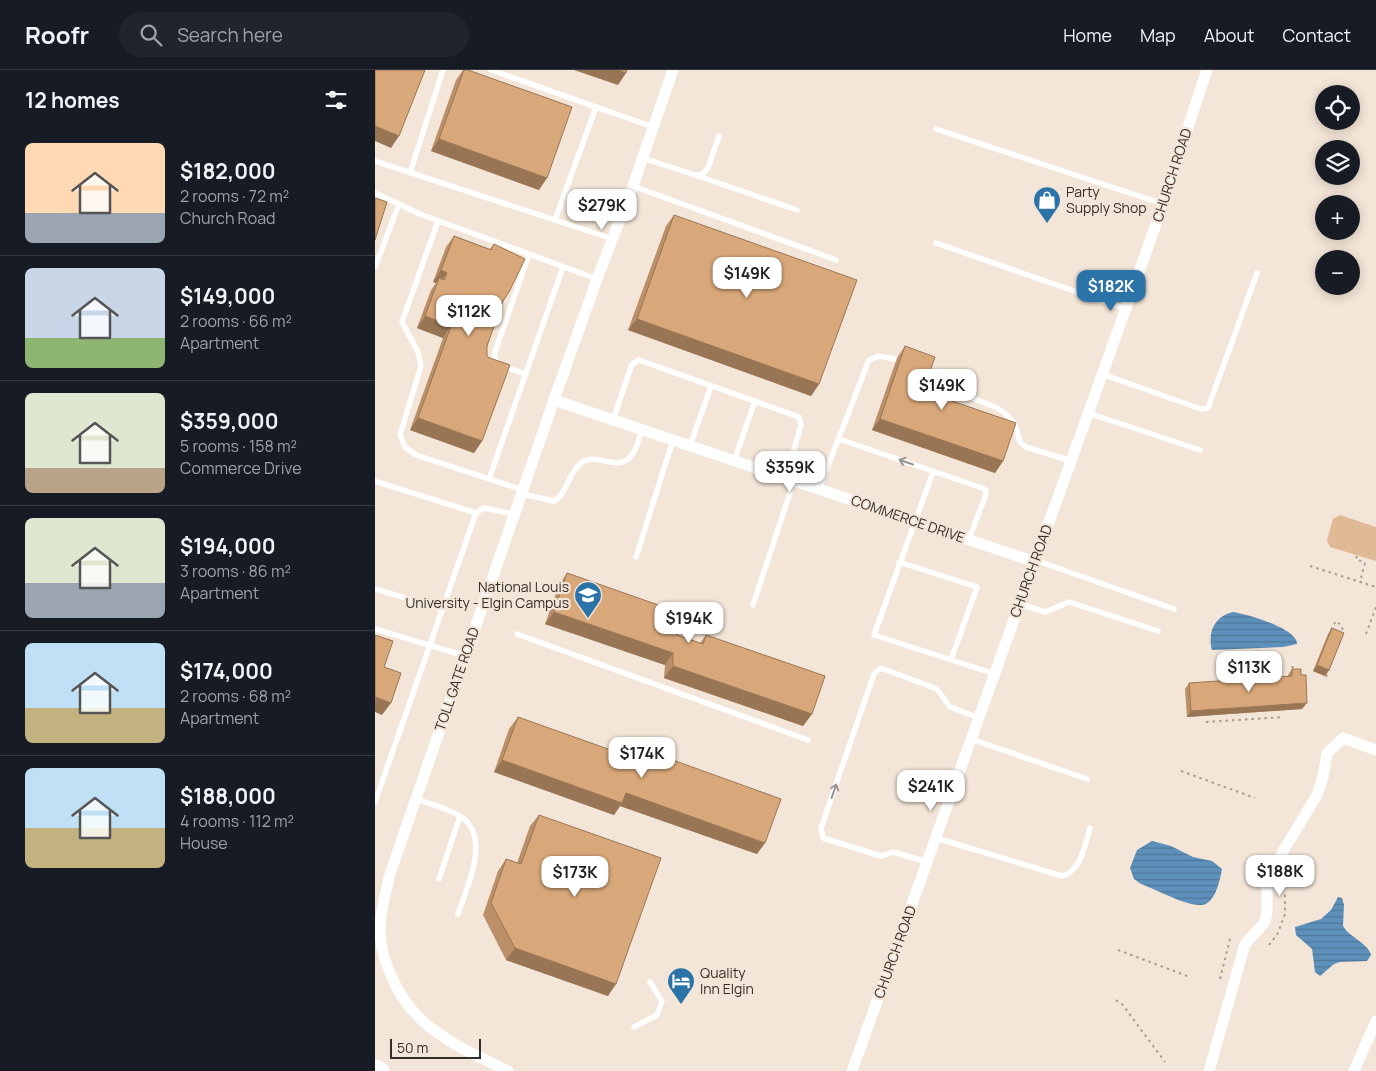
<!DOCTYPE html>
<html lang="en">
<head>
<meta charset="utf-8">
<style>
	:root { --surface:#171b24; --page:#20242c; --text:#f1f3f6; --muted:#9ea1a6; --line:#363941; --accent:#2c73a7 }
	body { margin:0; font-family:Manrope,sans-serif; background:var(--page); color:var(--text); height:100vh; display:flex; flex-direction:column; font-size:19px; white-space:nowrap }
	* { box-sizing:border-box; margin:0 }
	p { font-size:16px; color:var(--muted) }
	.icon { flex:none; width:28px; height:28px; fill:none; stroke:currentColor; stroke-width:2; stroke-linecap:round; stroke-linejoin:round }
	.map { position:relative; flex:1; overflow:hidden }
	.details { display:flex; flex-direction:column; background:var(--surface); width:375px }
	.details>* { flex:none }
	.controls { position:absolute; left:940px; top:15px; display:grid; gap:10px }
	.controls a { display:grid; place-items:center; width:45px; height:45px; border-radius:50%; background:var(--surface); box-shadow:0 2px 12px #0003; font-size:25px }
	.scale { position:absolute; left:15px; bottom:12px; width:91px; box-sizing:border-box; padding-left:5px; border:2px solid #342e29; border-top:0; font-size:14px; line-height:18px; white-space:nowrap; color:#342e29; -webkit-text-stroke:4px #f3e5d7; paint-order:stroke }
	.price { position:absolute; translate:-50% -42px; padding:0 11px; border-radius:10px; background:#fff; color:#222; font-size:16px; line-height:32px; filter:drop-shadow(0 1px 2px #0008) }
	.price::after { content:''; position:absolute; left:50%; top:30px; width:15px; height:11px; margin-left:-8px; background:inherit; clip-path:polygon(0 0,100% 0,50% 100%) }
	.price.current { background:var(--accent); color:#fff }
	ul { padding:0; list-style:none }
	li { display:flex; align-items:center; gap:15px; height:125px; padding:0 25px }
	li+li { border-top:1px solid var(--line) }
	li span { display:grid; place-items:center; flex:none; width:140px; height:100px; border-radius:8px; color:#555 }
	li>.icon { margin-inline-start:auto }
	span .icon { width:60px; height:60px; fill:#fffc; stroke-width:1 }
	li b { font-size:21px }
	h2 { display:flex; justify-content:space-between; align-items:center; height:60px; padding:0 25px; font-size:21px }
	header { display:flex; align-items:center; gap:30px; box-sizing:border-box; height:70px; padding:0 25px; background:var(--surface); border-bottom:1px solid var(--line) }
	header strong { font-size:24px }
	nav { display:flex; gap:28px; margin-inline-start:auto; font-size:18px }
	.search { width:350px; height:45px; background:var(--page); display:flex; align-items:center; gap:12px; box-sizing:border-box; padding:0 18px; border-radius:28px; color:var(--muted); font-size:19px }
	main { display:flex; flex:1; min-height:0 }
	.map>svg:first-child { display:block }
	.green { fill:#e0ba97 }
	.water { fill:url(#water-rules) }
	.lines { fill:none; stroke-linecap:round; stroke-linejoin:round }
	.path { stroke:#a79c92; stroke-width:2; stroke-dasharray:2.5 4; stroke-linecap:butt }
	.lane { stroke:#fff; stroke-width:5.5 }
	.street { stroke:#fff; stroke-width:11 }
	.primary { stroke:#fff; stroke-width:19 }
	.wall { fill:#bb9069 }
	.shaded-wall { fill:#987655 }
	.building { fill:#d9a87a; stroke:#987655 }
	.oneway { stroke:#9a9694 }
	.labels { text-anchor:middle; stroke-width:4.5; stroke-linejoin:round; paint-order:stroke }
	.street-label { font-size:14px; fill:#342e29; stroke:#f3e5d7 }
	.poi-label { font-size:14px; fill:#342e29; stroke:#f3e5d7; text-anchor:start }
</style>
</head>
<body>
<header>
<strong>Roofr</strong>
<div class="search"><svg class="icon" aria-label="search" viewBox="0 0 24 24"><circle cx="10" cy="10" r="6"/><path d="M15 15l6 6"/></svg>Search here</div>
<nav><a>Home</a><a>Map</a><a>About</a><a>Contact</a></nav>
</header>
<main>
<section class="details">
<h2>12 homes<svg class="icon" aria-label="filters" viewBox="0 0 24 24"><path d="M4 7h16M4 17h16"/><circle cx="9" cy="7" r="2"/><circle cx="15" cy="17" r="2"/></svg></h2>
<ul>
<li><span style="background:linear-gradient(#ffd9b3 70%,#9aa5b1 0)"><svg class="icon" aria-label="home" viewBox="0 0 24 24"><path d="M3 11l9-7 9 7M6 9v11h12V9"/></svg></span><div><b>$182,000</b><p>2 rooms · 72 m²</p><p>Church Road</p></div></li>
<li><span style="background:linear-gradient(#c9d6e8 70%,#8fb573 0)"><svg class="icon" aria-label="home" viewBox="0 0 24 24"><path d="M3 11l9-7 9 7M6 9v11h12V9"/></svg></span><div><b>$149,000</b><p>2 rooms · 66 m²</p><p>Apartment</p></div></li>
<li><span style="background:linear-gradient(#dfe7d0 75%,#b9a48a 0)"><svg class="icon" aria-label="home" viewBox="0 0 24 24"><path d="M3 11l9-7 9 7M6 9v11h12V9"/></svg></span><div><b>$359,000</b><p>5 rooms · 158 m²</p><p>Commerce Drive</p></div></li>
<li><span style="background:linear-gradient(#dfe7d0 65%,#9aa5b1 0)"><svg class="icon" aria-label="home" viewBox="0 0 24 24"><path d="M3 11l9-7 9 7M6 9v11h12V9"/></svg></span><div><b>$194,000</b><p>3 rooms · 86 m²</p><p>Apartment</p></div></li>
<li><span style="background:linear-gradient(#bfe0f5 65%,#c2b280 0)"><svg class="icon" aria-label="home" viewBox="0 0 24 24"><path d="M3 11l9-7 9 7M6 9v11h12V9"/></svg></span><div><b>$174,000</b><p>2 rooms · 68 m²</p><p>Apartment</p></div></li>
<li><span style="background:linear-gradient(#bfe0f5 60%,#c2b280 0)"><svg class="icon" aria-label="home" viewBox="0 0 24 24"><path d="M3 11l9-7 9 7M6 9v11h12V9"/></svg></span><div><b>$188,000</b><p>4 rooms · 112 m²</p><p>House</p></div></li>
</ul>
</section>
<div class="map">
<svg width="1001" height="1001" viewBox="0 0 1001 1001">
	<defs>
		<pattern id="water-rules" width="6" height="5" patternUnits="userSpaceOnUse" patternTransform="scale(1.25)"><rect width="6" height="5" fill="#5d90ba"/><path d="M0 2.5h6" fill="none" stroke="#4e7697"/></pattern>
	</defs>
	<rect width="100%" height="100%" fill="#f3e5d7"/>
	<!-- green -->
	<path class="green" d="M965,445L1001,457V491L955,477L952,470L958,449Z"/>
	<!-- water -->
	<g class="water">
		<path d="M858,542C871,544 922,558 922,574L908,577L837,580C832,562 840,546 858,542Z"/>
		<path d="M777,771L796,776L818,787L837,791L847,799C845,810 840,835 826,835C811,836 780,819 766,814L759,809L755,798L762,780Z"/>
		<path d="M963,827L967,828L969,835L968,856C974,867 993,873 996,885L992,891L965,892L959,894L945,906L940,902L937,879L921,865L920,857L946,849L956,840Z"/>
	</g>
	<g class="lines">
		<!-- path -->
		<g class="path">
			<path d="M982,486L981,489L990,493L985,512"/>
			<path d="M935,496L1001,517"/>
			<path d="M956,560L961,551L967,556L968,564"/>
			<path d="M991,564L1001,537"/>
			<path d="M917,596L919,601"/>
			<path d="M951,607L958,589"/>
			<path d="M831,652L909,647"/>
			<path d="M806,701L880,728"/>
			<path d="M894,875L903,863L910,844V824"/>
			<path d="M743,880L815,907"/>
			<path d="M845,909L856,865"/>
			<path d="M741,930L747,934L790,992"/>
		</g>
		<!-- lane -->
		<g class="lane">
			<path d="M116,0L278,57"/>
			<path d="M561,59L788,134"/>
			<path d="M268,88L320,105H327L333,98L344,66"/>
			<path d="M0,91L238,169"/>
			<path d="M35,103L68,0"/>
			<path d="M323,106L422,140"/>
			<path d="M258,116L461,190"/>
			<path d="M0,123L45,144L222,209"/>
			<path d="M180,150L221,37"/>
			<path d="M63,151L27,252L43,282L46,296L25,365L30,377L41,385L148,420"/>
			<path d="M561,173L751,239"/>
			<path d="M0,197L24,134"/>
			<path d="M549,298L575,319L622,338L631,344L640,354L645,372L651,377L696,391"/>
			<path d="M151,304L123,295L119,285L154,184"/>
			<path d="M727,304L826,339L833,338L882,203"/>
			<path d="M713,343L825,380"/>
			<path d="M238,350L257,294L264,290L424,347L426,355L411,408"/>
			<path d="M464,369L610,419L611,424L594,469"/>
			<path d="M315,376L336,316"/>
			<path d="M359,391L380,331"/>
			<path d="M558,402L499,565L620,604"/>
			<path d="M114,409L188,197"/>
			<path d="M0,411L101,443"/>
			<path d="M444,419L494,290L504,286L529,291"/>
			<path d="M147,424L179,431C192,424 193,403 206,393C222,381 243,404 257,385C262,379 264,368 267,360"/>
			<path d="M261,487L298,370"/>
			<path d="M660,490L799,539"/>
			<path d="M524,492L602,517L576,590"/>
			<path d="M0,519L67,539"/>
			<path d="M644,534L671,542L694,532L783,561"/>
			<path d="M378,535L419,411"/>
			<path d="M0,559L90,586"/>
			<path d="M142,564L433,670"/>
			<path d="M596,669L712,709"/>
			<path d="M41,729C55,734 72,738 85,746C117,766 92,817 83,844"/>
			<path d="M0,732L101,443L109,438L139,444"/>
			<path d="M561,768L687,806C706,802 710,774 715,758"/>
			<path d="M552,792L518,782L506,786L448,768L446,758L499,604L506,598L562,619L575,637L604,648"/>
			<path d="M64,809L85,746"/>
			<path d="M259,957L282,945L287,931L275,912"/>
		</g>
		<!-- street -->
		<g class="street">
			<path d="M179,330L660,492"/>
			<path d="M133,1001C85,977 37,959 16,905C10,892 5,875 5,860C5,842 11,822 15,804L179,330L222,209L258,116L298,0"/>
			<path d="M477,1001L779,160L832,0"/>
			<path d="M834,1001L870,874L890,852L892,843V808L942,725L948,707L952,683L968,668L1001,680"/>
			<path d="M979,1001L1001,951"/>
		</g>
		<!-- primary -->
		<path class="primary" d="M0,999L5,1001"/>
	</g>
	<!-- wall -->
	<g class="wall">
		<path d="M88,0H93L164,120L56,81L81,10Z"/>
		<path d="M299,145L444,314L436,326L253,260L291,156Z"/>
		<path d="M79,166L115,179L119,174L134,222L127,233L112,276L107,371L99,383L35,360L68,268L42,258L56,220L61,213L58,212L71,177Z"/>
		<path d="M530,276L548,321L628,391L620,403L497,360L522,288Z"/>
		<path d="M192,503L302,565L325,573L331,565L437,644L428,656L289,608L290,595L170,554L184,515Z"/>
		<path d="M957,558L954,600L950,606L938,601L953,564Z"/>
		<path d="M917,599L927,639L812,647L810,619L814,613L913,606V605Z"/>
		<path d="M143,647L382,784L245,736L239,745L119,702L134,659Z"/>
		<path d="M164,745L233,926L131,890L108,845L123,801L131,789L142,793L155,756Z"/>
	</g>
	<!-- shaded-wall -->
	<g class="shaded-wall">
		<path d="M199,0H242L251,3L243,15Z"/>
		<path d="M0,56L24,66L16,78L0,71Z"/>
		<path d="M64,69L172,108L164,120L56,81Z"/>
		<path d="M66,200L72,203L63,214L64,208L61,213L58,212Z"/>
		<path d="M50,246L76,256L68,268L42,258Z"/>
		<path d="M262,249L444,314L436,326L253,260Z"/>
		<path d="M43,348L107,371L99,383L35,360Z"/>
		<path d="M505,349L628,391L620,403L497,360Z"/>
		<path d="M179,542L298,583L290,595L170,554Z"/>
		<path d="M942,595L954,600L950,606L938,601Z"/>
		<path d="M298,596L437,644L428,656L289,608Z"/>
		<path d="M0,627L16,633L7,645L0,642Z"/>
		<path d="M932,633L927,639L812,647L816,641Z"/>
		<path d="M127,690L251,723L390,773L382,784L245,736L239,745L119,702Z"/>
		<path d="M140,878L241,914L233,926L131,890Z"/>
	</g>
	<!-- building -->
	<g class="building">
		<path d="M0,0H50L24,66L0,56Z"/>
		<path d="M89,0H93L197,37L172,108L64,69Z"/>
		<path d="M242,0H252L251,3Z"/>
		<path d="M0,128L12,132L0,170Z"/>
		<path d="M299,145L482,210L444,314L262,249Z"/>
		<path d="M79,166L116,180L119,174L150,189L134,222L128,231L112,276V287L135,295L107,371L43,348L76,256L50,246L64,208L69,210L72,203L66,200Z"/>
		<path d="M530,276L560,287L548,321L641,353L628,391L505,349Z"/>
		<path d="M192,503L309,544L302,565L328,574L331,565L450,606L437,644L298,596V583L179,542Z"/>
		<path d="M957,558L969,563L954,600L942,595Z"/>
		<path d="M0,565L18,571L9,597L26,603L16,633L0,627Z"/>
		<path d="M917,599H926V605H931L932,633L816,641L814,613L917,606Z"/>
		<path d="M143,647L261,689L270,680L406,729L390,773L251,723L247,733L127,690Z"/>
		<path d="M164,745L286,788L241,914L140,878L116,833L131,789L146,794Z"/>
	</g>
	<!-- one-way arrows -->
	<defs><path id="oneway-shaft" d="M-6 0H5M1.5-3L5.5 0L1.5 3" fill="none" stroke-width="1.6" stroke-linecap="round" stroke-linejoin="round" transform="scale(1.25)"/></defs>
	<g class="oneway">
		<use href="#oneway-shaft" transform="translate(531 392) rotate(-161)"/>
		<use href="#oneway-shaft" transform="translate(459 721) rotate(-71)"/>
	</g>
	<!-- icons -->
	<defs>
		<g id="shop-pin" transform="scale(1.4375)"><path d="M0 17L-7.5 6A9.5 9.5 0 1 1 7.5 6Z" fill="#2c73a7" stroke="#f3e5d7"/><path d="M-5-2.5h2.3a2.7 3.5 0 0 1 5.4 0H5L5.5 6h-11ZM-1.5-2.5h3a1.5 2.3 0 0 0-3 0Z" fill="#fff"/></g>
		<g id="university-pin" transform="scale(1.4375)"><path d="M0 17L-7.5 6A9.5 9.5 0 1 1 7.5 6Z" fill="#2c73a7" stroke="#f3e5d7"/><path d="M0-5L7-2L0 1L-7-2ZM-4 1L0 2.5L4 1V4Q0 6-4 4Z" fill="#fff"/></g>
		<g id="hotel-pin" transform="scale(1.4375)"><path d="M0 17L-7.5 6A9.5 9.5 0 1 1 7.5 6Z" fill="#2c73a7" stroke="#f3e5d7"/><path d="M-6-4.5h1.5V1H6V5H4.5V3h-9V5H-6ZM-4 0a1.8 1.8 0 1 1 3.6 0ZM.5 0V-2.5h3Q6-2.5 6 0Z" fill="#fff"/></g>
	</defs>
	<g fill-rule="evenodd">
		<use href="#shop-pin" x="672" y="130"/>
		<use href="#university-pin" x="213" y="525"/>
		<use href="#hotel-pin" x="306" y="911"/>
	</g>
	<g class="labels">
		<!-- street labels -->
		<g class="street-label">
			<text transform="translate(797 105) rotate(-72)" y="5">CHURCH ROAD</text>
			<text transform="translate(533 449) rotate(19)" y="5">COMMERCE DRIVE</text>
			<text transform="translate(656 501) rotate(-70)" y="5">CHURCH ROAD</text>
			<text transform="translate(82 609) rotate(-71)" y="5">TOLL GATE ROAD</text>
			<text transform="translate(520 882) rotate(-70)" y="5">CHURCH ROAD</text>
		</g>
		<!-- poi labels -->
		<g class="poi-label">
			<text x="691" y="127">Party<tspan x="691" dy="16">Supply Shop</tspan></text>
			<text x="194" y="522" text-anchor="end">National Louis<tspan x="194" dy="16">University - Elgin Campus</tspan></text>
			<text x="325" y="908">Quality<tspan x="325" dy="16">Inn Elgin</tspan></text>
		</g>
	</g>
</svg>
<div class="controls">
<a><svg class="icon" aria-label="locate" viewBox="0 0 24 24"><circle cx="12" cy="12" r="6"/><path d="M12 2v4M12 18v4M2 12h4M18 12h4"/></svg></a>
<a><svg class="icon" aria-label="layers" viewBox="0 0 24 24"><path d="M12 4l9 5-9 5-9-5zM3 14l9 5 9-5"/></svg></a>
<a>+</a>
<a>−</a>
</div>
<div class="scale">50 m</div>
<b class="price" style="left:227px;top:161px">$279K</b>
<b class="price" style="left:372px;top:229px">$149K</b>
<b class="price current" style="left:736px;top:242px">$182K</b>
<b class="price" style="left:94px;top:267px">$112K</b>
<b class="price" style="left:567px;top:341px">$149K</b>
<b class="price" style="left:415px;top:423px">$359K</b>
<b class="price" style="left:314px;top:574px">$194K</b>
<b class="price" style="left:874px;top:623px">$113K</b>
<b class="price" style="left:267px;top:709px">$174K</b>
<b class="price" style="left:556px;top:742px">$241K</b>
<b class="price" style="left:905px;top:827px">$188K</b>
<b class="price" style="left:200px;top:828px">$173K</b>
</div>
</main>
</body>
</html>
